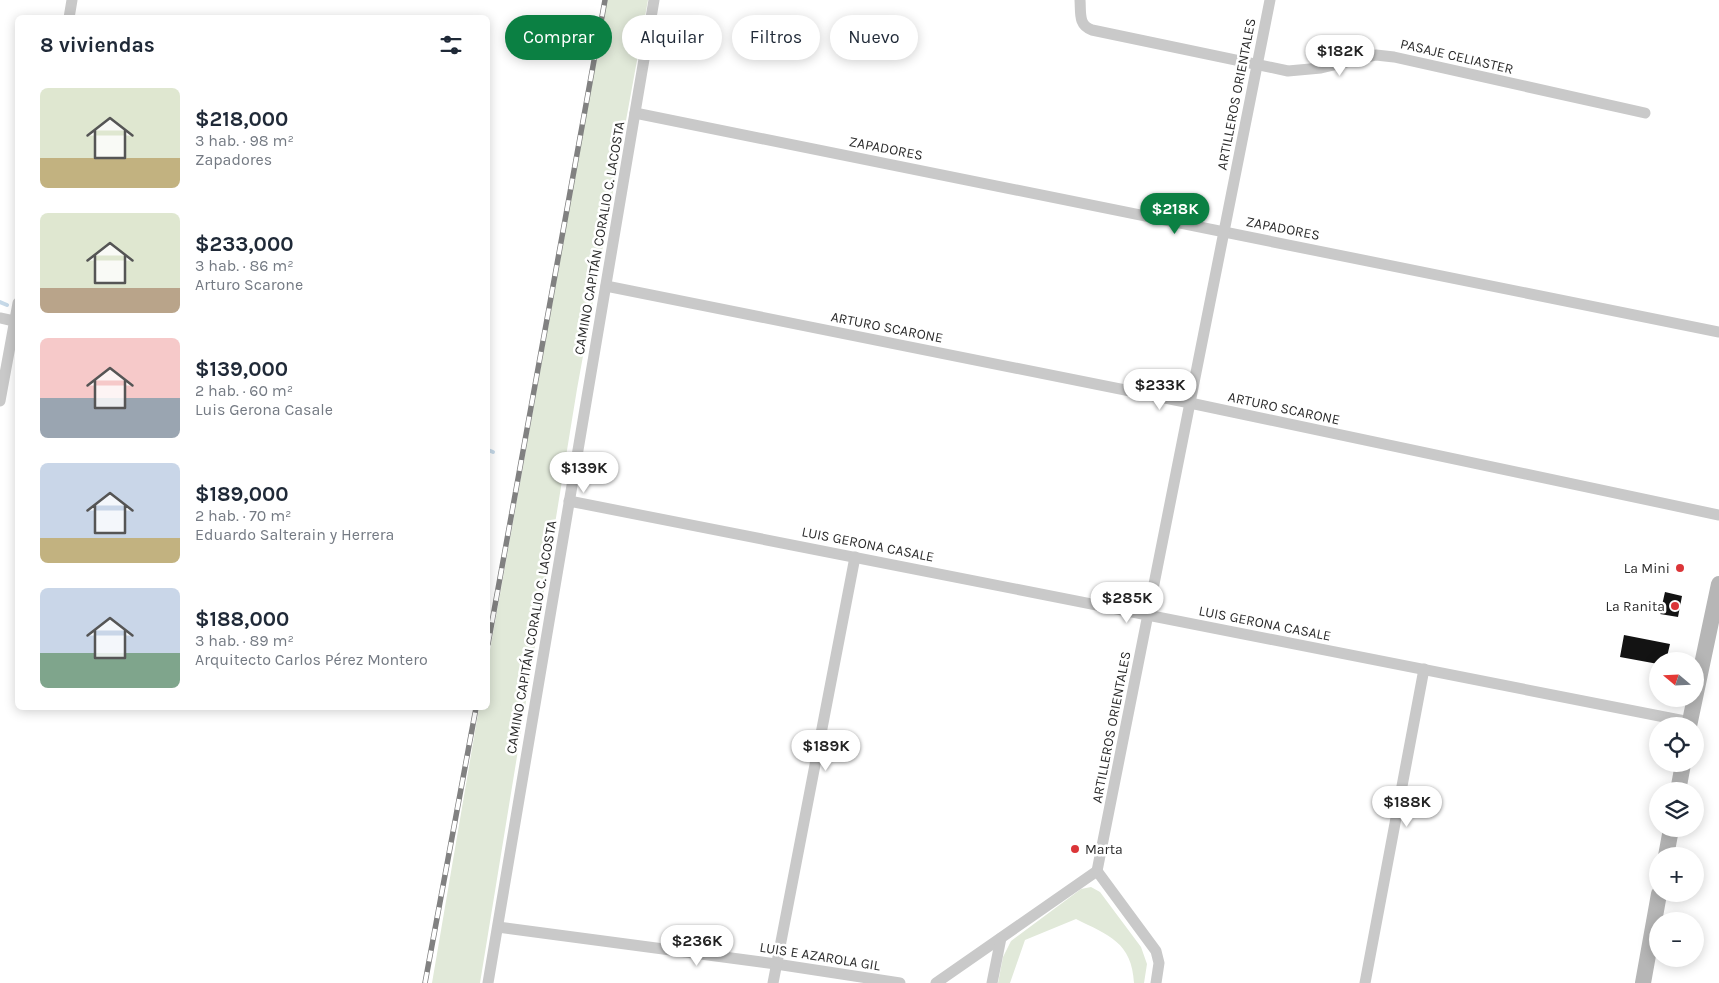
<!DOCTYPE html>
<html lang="es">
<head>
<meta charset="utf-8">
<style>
	:root { --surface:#fff; --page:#f6f6f7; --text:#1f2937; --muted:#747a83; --accent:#0b8043 }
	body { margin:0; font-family:Karla,sans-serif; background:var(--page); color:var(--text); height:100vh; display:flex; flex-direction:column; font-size:19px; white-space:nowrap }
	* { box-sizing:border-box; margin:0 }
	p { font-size:16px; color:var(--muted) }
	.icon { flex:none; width:28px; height:28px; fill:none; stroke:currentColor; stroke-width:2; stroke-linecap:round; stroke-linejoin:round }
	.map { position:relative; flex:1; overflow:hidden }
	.drawer { position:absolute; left:15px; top:15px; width:475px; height:695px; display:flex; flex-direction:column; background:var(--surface); border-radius:8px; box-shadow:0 2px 12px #0003 }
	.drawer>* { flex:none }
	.banner { position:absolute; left:505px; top:15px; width:475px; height:45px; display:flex; gap:10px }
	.needle { width:32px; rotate:289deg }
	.controls { position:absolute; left:1649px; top:652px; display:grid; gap:10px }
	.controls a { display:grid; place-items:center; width:55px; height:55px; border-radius:50%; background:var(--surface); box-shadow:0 2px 12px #0003; font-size:25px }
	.price { position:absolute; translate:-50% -42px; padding:0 11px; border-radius:18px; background:#fff; color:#222; font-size:16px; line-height:32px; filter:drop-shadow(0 1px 2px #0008) }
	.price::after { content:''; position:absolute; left:50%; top:30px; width:15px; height:11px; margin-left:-8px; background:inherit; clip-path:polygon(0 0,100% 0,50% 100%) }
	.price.active { background:var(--accent); color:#fff }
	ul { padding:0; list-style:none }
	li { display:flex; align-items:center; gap:15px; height:125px; padding:0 25px }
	li span { display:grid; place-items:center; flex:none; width:140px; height:100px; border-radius:8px; color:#555 }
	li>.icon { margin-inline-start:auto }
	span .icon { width:60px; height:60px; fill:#fffc; stroke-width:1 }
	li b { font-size:21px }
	h2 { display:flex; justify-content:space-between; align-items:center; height:60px; padding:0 25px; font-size:21px }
	.pill { padding:0 18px; border-radius:22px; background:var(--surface); box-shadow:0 2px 12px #0003; font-size:18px; line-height:45px }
	.pill.active { background:var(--accent); color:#fff }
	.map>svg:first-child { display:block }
	.green { fill:#e1e9d9 }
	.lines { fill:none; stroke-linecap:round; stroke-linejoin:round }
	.stream { stroke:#c6d9e8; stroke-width:4 }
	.building { fill:#131313 }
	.street { stroke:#c9c9c9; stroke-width:11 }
	.secondary { stroke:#b6b6b6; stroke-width:16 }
	.rail-casing { stroke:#818181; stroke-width:5.5 }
	.rail { stroke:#fff; stroke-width:4; stroke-dasharray:11; stroke-linecap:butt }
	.poi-dot { fill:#db3538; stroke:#fff; stroke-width:2 }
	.labels { text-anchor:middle; stroke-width:5; stroke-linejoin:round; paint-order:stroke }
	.street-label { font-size:14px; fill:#2c2c2c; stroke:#fff }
	.poi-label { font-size:14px; fill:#2c2c2c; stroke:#fff; text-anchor:end }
</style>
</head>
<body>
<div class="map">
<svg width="1719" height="983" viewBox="0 0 1719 983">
	<rect width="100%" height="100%" fill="#fff"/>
	<!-- green -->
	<g class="green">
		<path d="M607,0H648L577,389L480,983H432L479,708H488V661Z"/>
		<path d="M1091,887L1100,892L1141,947L1147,964L1144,983H1134C1132,942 1108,935 1076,919L1025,940L1010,983H998L1003,957L1011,941L1081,889Z"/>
	</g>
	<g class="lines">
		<!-- stream -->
		<g class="stream">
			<path d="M0,302L7,305"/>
			<path d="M488,450L493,452"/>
		</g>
	</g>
	<!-- building -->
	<g class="building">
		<path d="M1665,592L1682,596L1678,617L1660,614Z"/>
		<path d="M1624,635L1670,644L1666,661H1658V664L1620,657Z"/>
	</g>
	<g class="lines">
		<!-- street -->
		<g class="street">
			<path d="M1080,0C1081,13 1078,25 1092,30L1288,71L1321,68L1376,55L1394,57L1645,113"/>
			<path d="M69,18L72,0"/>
			<path d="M635,113L1719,332"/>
			<path d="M606,286L1190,403L1719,515"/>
			<path d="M0,318L14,321"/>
			<path d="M0,401L18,303"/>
			<path d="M569,501L1690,722"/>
			<path d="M1097,871L1270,0"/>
			<path d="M498,927L776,964L900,983"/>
			<path d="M488,983L654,0"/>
			<path d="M773,983L855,557"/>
			<path d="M936,983L1097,871L1156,951L1159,963L1156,983"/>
			<path d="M992,983L1001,938"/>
			<path d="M1365,983L1424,669"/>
		</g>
		<!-- secondary -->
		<g class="secondary">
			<path d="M1689,726L1719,584"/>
			<path d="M1678,791L1683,764"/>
			<path d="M1666,856L1671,829"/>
			<path d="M1643,983L1659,894"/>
		</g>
		<!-- rail casing -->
		<g class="rail-casing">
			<g id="rail">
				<path d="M488,644L605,0"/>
				<path d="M425,983L476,708"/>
			</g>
		</g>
		<!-- rail -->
		<use href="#rail" class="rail"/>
	</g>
	<!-- markers -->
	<g class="poi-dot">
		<circle cx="1680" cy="568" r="5"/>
		<circle cx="1675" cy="606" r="5"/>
		<circle cx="1075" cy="849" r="5"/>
	</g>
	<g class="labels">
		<!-- street labels -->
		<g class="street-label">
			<text transform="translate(1457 56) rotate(13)" y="5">PASAJE CELIASTER</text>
			<text transform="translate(1236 94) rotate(-79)" y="5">ARTILLEROS ORIENTALES</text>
			<text transform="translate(886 148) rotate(11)" y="5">ZAPADORES</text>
			<text transform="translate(1283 228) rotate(11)" y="5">ZAPADORES</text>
			<text transform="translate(599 238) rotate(-80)" y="5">CAMINO CAPITÁN CORALIO C. LACOSTA</text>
			<text transform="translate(887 327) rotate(11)" y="5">ARTURO SCARONE</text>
			<text transform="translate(1284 408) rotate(12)" y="5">ARTURO SCARONE</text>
			<text transform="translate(868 544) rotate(11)" y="5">LUIS GERONA CASALE</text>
			<text transform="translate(1265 623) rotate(11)" y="5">LUIS GERONA CASALE</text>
			<text transform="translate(531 637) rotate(-80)" y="5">CAMINO CAPITÁN CORALIO C. LACOSTA</text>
			<text transform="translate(1111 727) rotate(-79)" y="5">ARTILLEROS ORIENTALES</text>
			<text transform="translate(820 956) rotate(9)" y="5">LUIS E AZAROLA GIL</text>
		</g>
		<!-- poi labels -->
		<g class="poi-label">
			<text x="1670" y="573">La Mini</text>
			<text x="1665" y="611">La Ranita</text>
			<text x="1085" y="854" text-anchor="start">Marta</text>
		</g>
	</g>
</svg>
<div class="controls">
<a><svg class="needle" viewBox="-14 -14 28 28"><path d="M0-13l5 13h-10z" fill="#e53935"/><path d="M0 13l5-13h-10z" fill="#747a83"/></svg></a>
<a><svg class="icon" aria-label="locate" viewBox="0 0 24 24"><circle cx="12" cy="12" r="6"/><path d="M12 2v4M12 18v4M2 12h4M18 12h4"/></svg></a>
<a><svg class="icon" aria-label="layers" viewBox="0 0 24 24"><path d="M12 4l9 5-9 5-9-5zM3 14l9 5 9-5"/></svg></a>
<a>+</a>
<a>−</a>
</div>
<b class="price" style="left:1340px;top:77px">$182K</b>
<b class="price active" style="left:1175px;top:235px">$218K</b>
<b class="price" style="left:1160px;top:411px">$233K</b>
<b class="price" style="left:584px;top:494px">$139K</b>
<b class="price" style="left:1127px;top:624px">$285K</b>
<b class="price" style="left:826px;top:772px">$189K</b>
<b class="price" style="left:1407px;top:828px">$188K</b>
<b class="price" style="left:697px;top:967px">$236K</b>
<div class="banner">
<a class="pill active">Comprar</a>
<a class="pill">Alquilar</a>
<a class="pill">Filtros</a>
<a class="pill">Nuevo</a>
</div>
<section class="drawer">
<h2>8 viviendas<svg class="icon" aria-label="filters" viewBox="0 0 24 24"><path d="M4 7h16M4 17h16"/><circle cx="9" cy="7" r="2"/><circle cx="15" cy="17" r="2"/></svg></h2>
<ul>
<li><span style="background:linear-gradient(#dfe7d0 70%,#c2b280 0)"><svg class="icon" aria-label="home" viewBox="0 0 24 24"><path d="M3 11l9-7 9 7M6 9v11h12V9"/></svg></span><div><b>$218,000</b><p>3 hab. · 98 m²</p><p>Zapadores</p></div></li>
<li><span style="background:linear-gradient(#dfe7d0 75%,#b9a48a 0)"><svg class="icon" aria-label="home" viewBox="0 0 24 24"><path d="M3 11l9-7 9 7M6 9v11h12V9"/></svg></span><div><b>$233,000</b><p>3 hab. · 86 m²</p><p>Arturo Scarone</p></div></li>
<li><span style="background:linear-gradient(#f6c9c9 60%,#9aa5b1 0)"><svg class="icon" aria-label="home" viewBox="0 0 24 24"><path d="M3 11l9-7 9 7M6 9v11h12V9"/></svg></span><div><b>$139,000</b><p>2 hab. · 60 m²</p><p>Luis Gerona Casale</p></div></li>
<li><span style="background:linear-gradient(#c9d6e8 75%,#c2b280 0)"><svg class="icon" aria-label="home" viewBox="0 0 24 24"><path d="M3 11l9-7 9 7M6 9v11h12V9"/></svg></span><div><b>$189,000</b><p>2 hab. · 70 m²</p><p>Eduardo Salterain y Herrera</p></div></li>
<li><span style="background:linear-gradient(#c9d6e8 65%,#7fa58c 0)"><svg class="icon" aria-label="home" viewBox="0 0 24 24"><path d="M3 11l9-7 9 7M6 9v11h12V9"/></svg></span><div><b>$188,000</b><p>3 hab. · 89 m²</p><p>Arquitecto Carlos Pérez Montero</p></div></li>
</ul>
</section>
</div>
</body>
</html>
